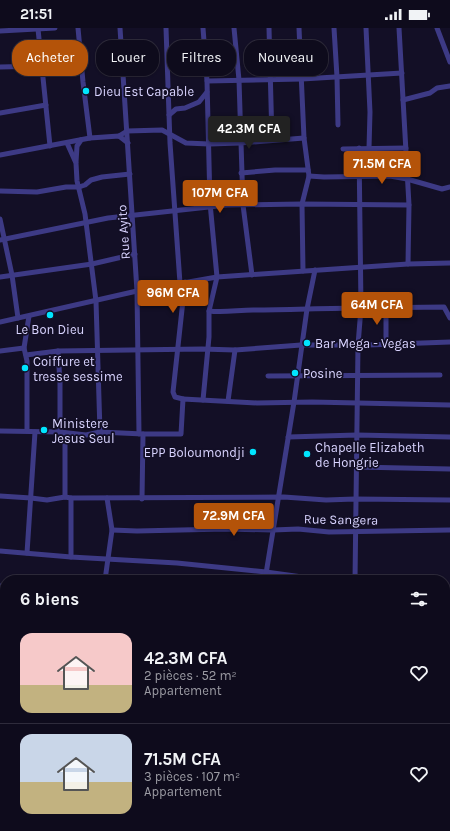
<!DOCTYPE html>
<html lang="fr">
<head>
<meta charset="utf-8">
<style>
	:root { --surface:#0e0b1c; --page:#1c1929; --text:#f1f3f6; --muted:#9b9ba3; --line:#2e2b3b; --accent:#b45309 }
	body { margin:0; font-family:Karla,sans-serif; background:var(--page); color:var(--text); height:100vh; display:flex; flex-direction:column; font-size:15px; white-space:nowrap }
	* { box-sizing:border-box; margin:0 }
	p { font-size:13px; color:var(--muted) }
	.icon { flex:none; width:22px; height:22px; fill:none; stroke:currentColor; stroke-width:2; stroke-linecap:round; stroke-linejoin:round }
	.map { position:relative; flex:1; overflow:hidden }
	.side { position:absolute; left:0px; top:547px; width:450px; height:256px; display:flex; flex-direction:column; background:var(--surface); border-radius:16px 16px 0 0; box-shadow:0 1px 3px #0004,0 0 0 1px var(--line) }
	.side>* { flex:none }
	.banner { position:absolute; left:12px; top:12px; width:426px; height:36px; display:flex; gap:8px }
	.price { position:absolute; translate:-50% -34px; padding:0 9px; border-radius:4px; background:var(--accent); color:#fff; font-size:13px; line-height:26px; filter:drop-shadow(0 1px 2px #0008) }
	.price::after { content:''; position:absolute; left:50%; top:24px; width:12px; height:9px; margin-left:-6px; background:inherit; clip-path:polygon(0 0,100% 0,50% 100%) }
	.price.active { background:#222; color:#fff }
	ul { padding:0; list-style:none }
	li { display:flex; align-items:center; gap:12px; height:100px; padding:0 20px }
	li+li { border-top:1px solid var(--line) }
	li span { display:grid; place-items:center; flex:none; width:112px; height:80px; border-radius:12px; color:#555 }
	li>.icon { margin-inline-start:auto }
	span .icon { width:48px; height:48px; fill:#fffc; stroke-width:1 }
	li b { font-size:17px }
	h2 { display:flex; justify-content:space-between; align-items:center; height:48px; padding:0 20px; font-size:17px }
	.pill { padding:0 14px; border-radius:16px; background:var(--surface); box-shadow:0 1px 3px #0004,0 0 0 1px var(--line); font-size:14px; line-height:36px }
	.pill.active { background:var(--accent); color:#fff }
	.status { display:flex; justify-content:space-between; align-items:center; height:28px; padding:0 20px; background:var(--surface); direction:ltr }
	.status svg { height:11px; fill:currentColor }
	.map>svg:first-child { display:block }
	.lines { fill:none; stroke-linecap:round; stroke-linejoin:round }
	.minor { stroke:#3d3a85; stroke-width:5 }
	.poi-dot { fill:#00e5ff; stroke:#130f26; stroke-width:1.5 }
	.labels { text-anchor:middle; stroke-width:3.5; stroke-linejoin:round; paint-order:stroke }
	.poi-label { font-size:13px; fill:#d9d4ff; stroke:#130f26; text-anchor:start }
	.street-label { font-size:13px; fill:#d9d4ff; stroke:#130f26 }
</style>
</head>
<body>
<div class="status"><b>21:51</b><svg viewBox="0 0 49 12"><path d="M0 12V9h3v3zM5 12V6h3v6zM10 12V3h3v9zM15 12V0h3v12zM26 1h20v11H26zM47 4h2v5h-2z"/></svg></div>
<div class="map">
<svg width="450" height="803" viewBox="0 0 450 803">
	<rect width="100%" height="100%" fill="#130f26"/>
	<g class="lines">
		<!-- minor -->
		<g class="minor">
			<path d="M78,0L83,54L90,110"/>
			<path d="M120,0L137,263L139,406"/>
			<path d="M166,0L170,115L180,255"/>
			<path d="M234,0L239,52L243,177L252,247"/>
			<path d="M269,0L272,112"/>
			<path d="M299,0L304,110L309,148L302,176L303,243"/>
			<path d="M334,0L337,49L338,97"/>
			<path d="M366,0L370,84L369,120"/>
			<path d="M437,0L450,34"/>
			<path d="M38,1L50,118"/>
			<path d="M0,3L55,0"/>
			<path d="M0,39L42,38"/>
			<path d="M207,53L302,51L402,45"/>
			<path d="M403,72L430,65L437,60L450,58"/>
			<path d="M0,85L46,77"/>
			<path d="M169,87L176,81L185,80L199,74L207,64"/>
			<path d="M119,108L127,103L162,102L186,115L209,116L240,115L304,110"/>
			<path d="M67,115L76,135L77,153L85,186L96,273L100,404"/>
			<path d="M359,120L361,280L444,279L450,290"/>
			<path d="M343,121L406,120"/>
			<path d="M0,127L90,110L119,108L128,115"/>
			<path d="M76,134L77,118L81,112"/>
			<path d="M241,145L275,142H308"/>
			<path d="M309,148L324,149L390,148L407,151L442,161L450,159"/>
			<path d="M0,163L37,164L66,159H79L85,157L91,152L102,149L130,146"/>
			<path d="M0,191L12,247L18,290"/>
			<path d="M0,212L108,190L227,177L302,176L409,177L399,0"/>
			<path d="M408,236L409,177"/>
			<path d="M0,249L92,236L135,226"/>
			<path d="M209,283C224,285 238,282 253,282C289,282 325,280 361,280L358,317L355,552"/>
			<path d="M0,294L137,263L217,249L408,236L450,235"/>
			<path d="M386,316V279"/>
			<path d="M0,323L24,320"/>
			<path d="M58,323L60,354V404"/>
			<path d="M26,327L58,323L202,321L235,322L301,317H368L450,314"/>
			<path d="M268,348L440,347"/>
			<path d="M183,371L175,369L173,364L185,254"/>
			<path d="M203,372L209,309V283L217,249L210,175L207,53L203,0"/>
			<path d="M228,373L235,322"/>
			<path d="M0,403L60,404L86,407L100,404L143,406H181L183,371L257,375L312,374L450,377"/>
			<path d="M27,403V333L24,320L29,288"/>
			<path d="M65,405V469"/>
			<path d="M288,409L357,407L450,409"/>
			<path d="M357,439L450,441"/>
			<path d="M0,468L31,470L47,472L65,469L71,470"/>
			<path d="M142,471L143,406"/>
			<path d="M112,502L137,503L225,501L273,502L298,501L329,504L450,502"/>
			<path d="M0,523L71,529L177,535L266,544L324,552"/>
			<path d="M27,525L35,404"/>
			<path d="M71,529V470L284,469L326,472L355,471L450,472"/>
			<path d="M105,552L112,502L107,470"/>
			<path d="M265,552L294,374L307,281L315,242"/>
			<path d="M0,558H5"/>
			<path d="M445,562H450"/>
			<path d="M0,594L5,595"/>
			<path d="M445,595L450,596"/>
			<path d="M445,630H450"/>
			<path d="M0,632L5,633"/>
			<path d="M445,668L450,669"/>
			<path d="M0,675L5,676"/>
			<path d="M445,711L450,713"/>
			<path d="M445,781L450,779"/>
			<path d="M0,792H5"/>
			<path d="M104,798L115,801L162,803"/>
			<path d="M193,798L215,803"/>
			<path d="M237,798L238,803"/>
			<path d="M263,798L271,803"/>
			<path d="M288,798V803"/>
			<path d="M377,801L393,798"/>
			<path d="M13,803L14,798"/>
			<path d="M94,803L95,798"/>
			<path d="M180,803L183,798"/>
			<path d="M276,803L279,799L283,798"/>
		</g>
	</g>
	<!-- markers -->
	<g class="poi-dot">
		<circle cx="86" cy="63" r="4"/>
		<circle cx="50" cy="287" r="4"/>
		<circle cx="307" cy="315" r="4"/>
		<circle cx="25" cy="340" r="4"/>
		<circle cx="295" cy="345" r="4"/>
		<circle cx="44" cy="402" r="4"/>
		<circle cx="253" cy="424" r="4"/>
		<circle cx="307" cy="426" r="4"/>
	</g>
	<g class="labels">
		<!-- poi labels -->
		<g class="poi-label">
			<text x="94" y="68">Dieu Est Capable</text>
			<text x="50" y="306" text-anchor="middle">Le Bon Dieu</text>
			<text x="315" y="320">Bar Mega - Vegas</text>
			<text x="33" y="338">Coiffure et<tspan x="33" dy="15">tresse sessime</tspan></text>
			<text x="303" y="350">Posine</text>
			<text x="52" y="400">Ministere<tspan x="52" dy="15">Jesus Seul</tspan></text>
			<text x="315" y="424">Chapelle Elizabeth<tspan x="315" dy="15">de Hongrie</tspan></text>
			<text x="245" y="429" text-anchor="end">EPP Boloumondji</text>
		</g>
		<!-- street labels -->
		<g class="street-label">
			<text transform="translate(123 204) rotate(-94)" y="5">Rue Ayito</text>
			<text transform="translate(341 491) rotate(1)" y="5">Rue Sangera</text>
		</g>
	</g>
</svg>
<b class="price active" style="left:249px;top:122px">42.3M CFA</b>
<b class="price" style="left:382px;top:157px">71.5M CFA</b>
<b class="price" style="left:220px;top:186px">107M CFA</b>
<b class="price" style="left:173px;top:286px">96M CFA</b>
<b class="price" style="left:377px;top:298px">64M CFA</b>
<b class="price" style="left:234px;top:509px">72.9M CFA</b>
<div class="banner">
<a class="pill active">Acheter</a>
<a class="pill">Louer</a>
<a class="pill">Filtres</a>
<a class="pill">Nouveau</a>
</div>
<section class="side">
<h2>6 biens<svg class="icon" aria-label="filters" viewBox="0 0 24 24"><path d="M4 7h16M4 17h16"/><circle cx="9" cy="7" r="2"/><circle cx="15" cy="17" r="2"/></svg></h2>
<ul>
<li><span style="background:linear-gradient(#f6c9c9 65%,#c2b280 0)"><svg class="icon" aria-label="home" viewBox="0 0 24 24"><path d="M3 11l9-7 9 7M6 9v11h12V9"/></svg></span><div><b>42.3M CFA</b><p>2 pièces · 52 m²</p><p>Appartement</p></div><svg class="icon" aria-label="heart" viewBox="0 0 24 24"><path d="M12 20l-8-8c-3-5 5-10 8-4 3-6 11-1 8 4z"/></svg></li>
<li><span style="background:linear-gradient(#c9d6e8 60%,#c2b280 0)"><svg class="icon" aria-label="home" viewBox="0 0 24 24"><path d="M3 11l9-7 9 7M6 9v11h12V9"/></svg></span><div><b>71.5M CFA</b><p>3 pièces · 107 m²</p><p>Appartement</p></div><svg class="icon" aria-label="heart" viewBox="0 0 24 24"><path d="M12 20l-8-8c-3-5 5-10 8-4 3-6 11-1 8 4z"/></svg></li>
</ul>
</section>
</div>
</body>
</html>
